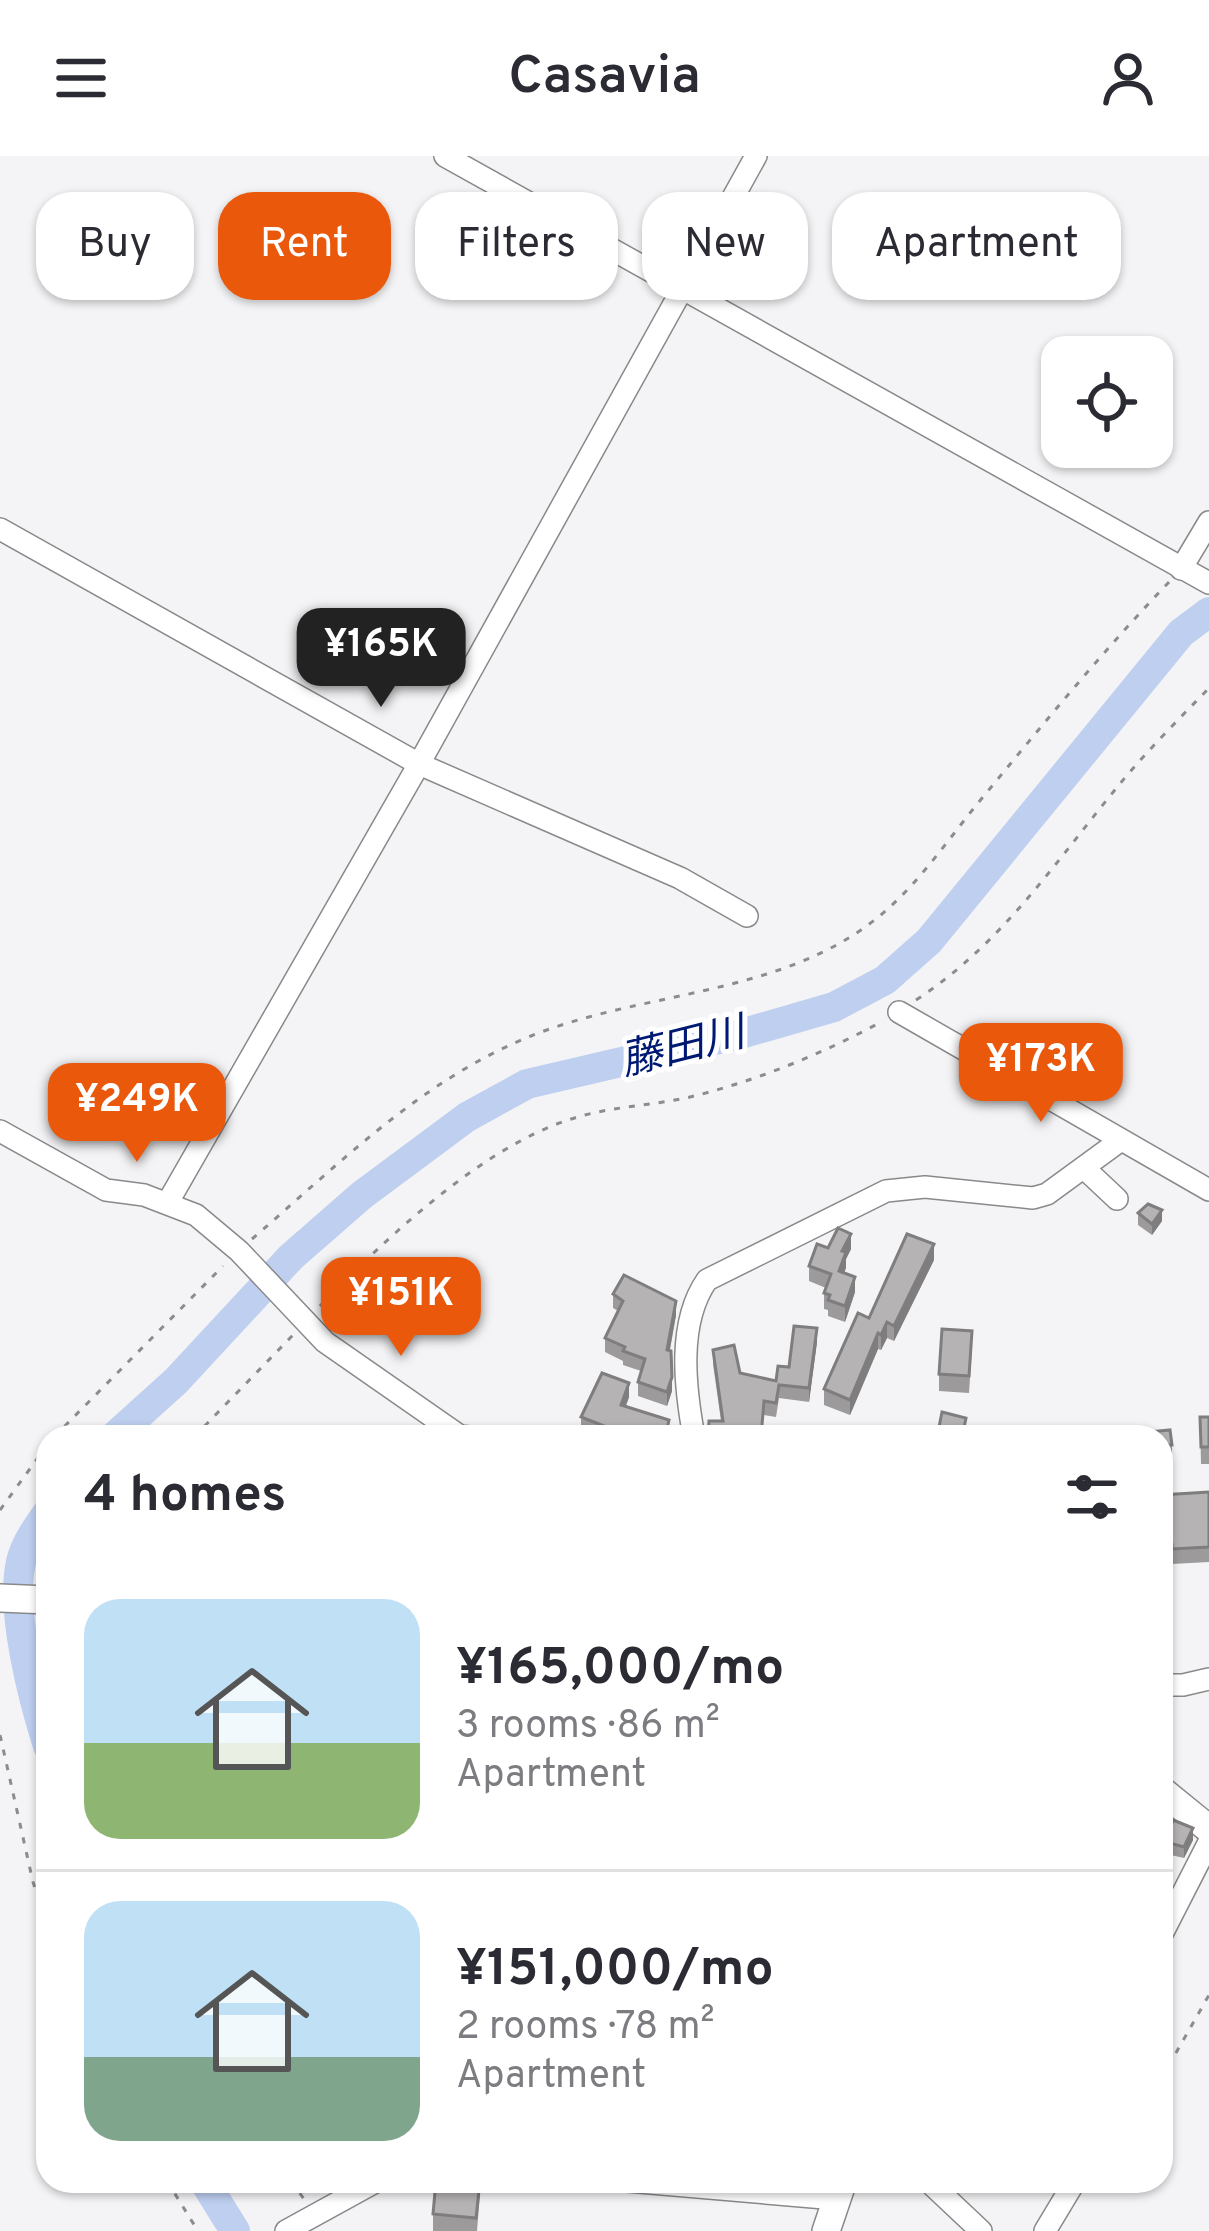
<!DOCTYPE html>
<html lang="en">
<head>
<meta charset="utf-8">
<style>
	:root { --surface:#fff; --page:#f7f7f7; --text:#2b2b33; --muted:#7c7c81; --line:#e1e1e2; --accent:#ea580c }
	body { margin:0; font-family:Overpass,"Noto Sans JP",sans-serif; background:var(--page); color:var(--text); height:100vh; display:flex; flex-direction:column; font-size:45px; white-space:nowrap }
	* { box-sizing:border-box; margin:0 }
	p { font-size:39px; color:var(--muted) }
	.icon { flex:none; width:66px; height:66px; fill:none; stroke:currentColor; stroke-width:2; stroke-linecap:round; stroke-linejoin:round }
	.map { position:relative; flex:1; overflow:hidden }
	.details { position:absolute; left:36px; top:1269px; width:1137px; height:768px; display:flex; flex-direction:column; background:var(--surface); border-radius:36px; box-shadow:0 3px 9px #0004 }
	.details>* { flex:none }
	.top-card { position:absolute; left:36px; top:36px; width:1137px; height:108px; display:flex; gap:24px }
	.buttons { position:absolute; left:1041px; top:180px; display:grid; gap:24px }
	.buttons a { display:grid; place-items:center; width:132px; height:132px; border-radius:24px; background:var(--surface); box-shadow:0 3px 9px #0004; font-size:60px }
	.price { position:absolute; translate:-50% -102px; padding:0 27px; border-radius:24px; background:var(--accent); color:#fff; font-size:39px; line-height:78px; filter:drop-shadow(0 3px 6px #0008) }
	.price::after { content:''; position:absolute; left:50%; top:72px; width:36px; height:27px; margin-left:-18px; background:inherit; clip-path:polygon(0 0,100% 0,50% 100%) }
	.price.active { background:#222; color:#fff }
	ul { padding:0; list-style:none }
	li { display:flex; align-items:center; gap:36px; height:300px; padding:0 48px }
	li+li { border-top:3px solid var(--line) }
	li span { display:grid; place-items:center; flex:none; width:336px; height:240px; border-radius:36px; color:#555 }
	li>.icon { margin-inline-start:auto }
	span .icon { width:144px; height:144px; fill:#fffc; stroke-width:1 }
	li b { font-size:51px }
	h2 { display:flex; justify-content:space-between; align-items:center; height:144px; padding:0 48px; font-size:51px }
	.pill { padding:0 42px; border-radius:36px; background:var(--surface); box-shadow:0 3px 9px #0004; font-size:42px; line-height:108px }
	.pill.active { background:var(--accent); color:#fff }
	header { display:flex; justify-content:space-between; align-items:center; height:156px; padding:0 48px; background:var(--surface); font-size:54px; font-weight:600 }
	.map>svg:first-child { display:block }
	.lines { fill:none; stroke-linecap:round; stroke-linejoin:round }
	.river { stroke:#becff0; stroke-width:30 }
	.street-casing { stroke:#89898b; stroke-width:24 }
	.secondary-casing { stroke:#89898b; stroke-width:30 }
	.path { stroke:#8c8c8e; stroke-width:3; stroke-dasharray:6 9; stroke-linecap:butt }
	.street { stroke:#fff; stroke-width:21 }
	.secondary { stroke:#fff; stroke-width:27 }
	.wall { fill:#9c9a9a }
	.shaded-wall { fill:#7f7d7d }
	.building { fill:#b5b3b3; stroke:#7f7d7d; stroke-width:3 }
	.labels { text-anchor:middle; stroke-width:10; stroke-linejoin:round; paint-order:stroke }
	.water-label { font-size:42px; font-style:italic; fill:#001a73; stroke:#fff }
</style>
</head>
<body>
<header><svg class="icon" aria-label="menu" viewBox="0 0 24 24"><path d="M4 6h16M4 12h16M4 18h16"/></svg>Casavia<svg class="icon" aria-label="person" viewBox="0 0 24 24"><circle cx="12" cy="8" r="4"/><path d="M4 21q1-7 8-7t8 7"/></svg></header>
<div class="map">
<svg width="1209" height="2075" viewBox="0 0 1209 2075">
	<rect width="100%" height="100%" fill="#f4f4f6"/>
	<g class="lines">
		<!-- river -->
		<g class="river">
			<path d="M114,1281L176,1225L291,1101L362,1039L467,961L527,928L737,879L834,851L885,824L929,785L1181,477L1209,456"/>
			<path d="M48,1356C38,1370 25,1388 21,1406C10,1454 33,1543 48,1590"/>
			<path d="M204,2025L235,2075"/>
		</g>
		<!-- street casing -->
		<g class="street-casing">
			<g id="street">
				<path d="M445,0L1209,427"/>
				<path d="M0,373L419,608L680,722L747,760"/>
				<path d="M1181,413L1209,366"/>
				<path d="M899,856L1209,1034"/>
				<path d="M0,975L106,1034L144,1039L196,1059L239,1095L325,1186L460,1280L469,1281"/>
				<path d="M1084,1012L1117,1043"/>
				<path d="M168,1046L419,608L756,0"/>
				<path d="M694,1281C685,1232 677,1167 707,1124L886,1035L925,1031L1033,1042L1047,1038L1121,984"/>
				<path d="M1161,1529H1183L1209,1523"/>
				<path d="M1161,1780L1209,1686"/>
				<path d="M627,2025L836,2043"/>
				<path d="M928,2025L981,2075"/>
				<path d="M286,2075L377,2025"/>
				<path d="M1045,2075L1075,2025"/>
			</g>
		</g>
		<!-- secondary casing -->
		<g class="secondary-casing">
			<g id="secondary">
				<path d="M0,1442L48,1444"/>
				<path d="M1161,1634L1209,1673"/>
				<path d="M826,2075L843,2025"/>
			</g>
		</g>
		<!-- path -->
		<g class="path">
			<path d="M916,844C999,790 1052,711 1114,635C1143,599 1177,565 1209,532"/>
			<path d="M252,1083C339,1008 423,923 531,880C640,836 771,840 868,769C913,736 943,690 978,647C1040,572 1101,497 1169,426"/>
			<path d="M320,1150C384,1084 480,993 568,964C606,951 647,950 686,942C754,926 822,898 883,865"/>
			<path d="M54,1281L223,1110"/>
			<path d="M194,1281L293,1179"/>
			<path d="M0,1354L48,1288"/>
			<path d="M0,1579L33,1726L48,1772"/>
			<path d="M1161,1923L1209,1839"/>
			<path d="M167,2025L198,2075"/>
			<path d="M291,2025L304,2043"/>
		</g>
		<!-- street -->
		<use href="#street" class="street"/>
		<!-- secondary -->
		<use href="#secondary" class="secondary"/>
	</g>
	<!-- wall -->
	<g class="wall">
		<path d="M1138,1057L1162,1065L1152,1079L1138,1069Z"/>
		<path d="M828,1092L851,1093L846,1103L844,1117L855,1136L845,1166L828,1160V1154L824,1153V1137L826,1132L809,1125V1110Z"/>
		<path d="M934,1104L894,1185L887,1182L881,1194L878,1193L850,1259L824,1249V1233L869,1162Z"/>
		<path d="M613,1138L676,1159L670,1194L672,1235L667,1250L638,1240V1226L641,1215L623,1209V1205L605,1196V1182L618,1155L613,1152Z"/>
		<path d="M817,1186L809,1246L779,1242L776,1261L764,1259L721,1265L713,1208V1194L740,1217L776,1225Z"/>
		<path d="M972,1192L969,1237L939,1235V1218Z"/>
		<path d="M629,1241L626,1250L669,1278L668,1281H598L581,1274V1261Z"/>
		<path d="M1200,1261H1209V1308H1201Z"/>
		<path d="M1161,1281L1172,1289V1300L1161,1302Z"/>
		<path d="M1209,1336V1406L1172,1408V1404L1161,1405V1339Z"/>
		<path d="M1193,1684L1184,1702L1166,1698V1686Z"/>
		<path d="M1017,2025H1045L1042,2035Z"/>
		<path d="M480,2038L477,2075H433V2058Z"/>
	</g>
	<!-- shaded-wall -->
	<g class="shaded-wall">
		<path d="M1162,1054V1065L1152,1079V1068Z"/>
		<path d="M851,1078V1093L846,1103V1112L839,1130L842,1095Z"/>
		<path d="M934,1088V1104L894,1185V1170Z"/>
		<path d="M855,1121V1136L845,1166V1150Z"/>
		<path d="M676,1145V1159L667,1208V1194Z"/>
		<path d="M887,1166V1182L881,1194V1179Z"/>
		<path d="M817,1172V1186L809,1246V1232Z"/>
		<path d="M878,1177V1193L850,1259V1244Z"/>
		<path d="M672,1221V1235L667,1250V1236Z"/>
		<path d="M629,1227V1241L621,1262V1249Z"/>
		<path d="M1193,1672V1684L1184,1702V1691Z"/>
	</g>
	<!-- building -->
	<g class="building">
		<path d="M1148,1048L1162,1054L1152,1068L1138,1057Z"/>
		<path d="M838,1072L851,1078L842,1095L846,1096L839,1115L855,1121L845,1150L828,1144L830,1139L824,1137L831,1118L809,1110L817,1088L828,1092Z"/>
		<path d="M907,1078L934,1088L894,1170L887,1166L881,1179L878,1177L850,1244L824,1233L858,1157L869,1162Z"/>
		<path d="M624,1119L676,1145L667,1194L671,1195L672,1221L667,1236L638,1226L645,1203L623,1195L625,1191L605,1182L623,1145L613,1138Z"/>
		<path d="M794,1170L817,1172L809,1232L779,1229L776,1247L764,1245L761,1281H708L709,1265H723L713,1194L734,1189L740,1217L776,1225L778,1210L789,1211Z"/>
		<path d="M942,1173L972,1175L969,1220L939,1218Z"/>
		<path d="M602,1217L629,1227L621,1249L669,1264L665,1281H632L581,1261Z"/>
		<path d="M942,1256L966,1262L962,1281L938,1276Z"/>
		<path d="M1200,1261H1209V1291H1201Z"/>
		<path d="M1170,1274L1172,1289L1161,1290V1281H1138V1277Z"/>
		<path d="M517,1275L530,1281H514Z"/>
		<path d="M1209,1336V1391L1172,1393V1389L1161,1390V1339Z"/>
		<path d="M1173,1664L1193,1672L1184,1691L1166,1686Z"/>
		<path d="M436,2025H480L476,2062L433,2058Z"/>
	</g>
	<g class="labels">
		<!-- water labels -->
		<g class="water-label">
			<text transform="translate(682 889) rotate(-14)" y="15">藤田川</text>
		</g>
	</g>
</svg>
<div class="buttons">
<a><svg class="icon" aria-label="locate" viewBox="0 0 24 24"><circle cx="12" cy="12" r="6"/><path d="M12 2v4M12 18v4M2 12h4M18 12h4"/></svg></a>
</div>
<b class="price active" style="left:381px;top:554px">¥165K</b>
<b class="price" style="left:1041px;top:969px">¥173K</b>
<b class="price" style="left:137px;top:1009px">¥249K</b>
<b class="price" style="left:401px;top:1203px">¥151K</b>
<div class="top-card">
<a class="pill">Buy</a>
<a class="pill active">Rent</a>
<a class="pill">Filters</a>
<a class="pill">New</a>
<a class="pill">Apartment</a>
</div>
<section class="details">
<h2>4 homes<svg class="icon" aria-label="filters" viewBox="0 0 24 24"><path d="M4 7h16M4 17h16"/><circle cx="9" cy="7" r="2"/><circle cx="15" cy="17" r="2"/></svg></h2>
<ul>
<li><span style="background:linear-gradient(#bfe0f5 60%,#8fb573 0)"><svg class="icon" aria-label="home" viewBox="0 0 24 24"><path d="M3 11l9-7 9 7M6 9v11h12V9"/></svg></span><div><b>¥165,000/mo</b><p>3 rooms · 86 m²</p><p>Apartment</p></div></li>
<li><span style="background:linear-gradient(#bfe0f5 65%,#7fa58c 0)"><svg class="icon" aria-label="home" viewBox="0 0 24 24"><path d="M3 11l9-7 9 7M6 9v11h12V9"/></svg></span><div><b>¥151,000/mo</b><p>2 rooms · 78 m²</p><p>Apartment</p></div></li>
</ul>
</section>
</div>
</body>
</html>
